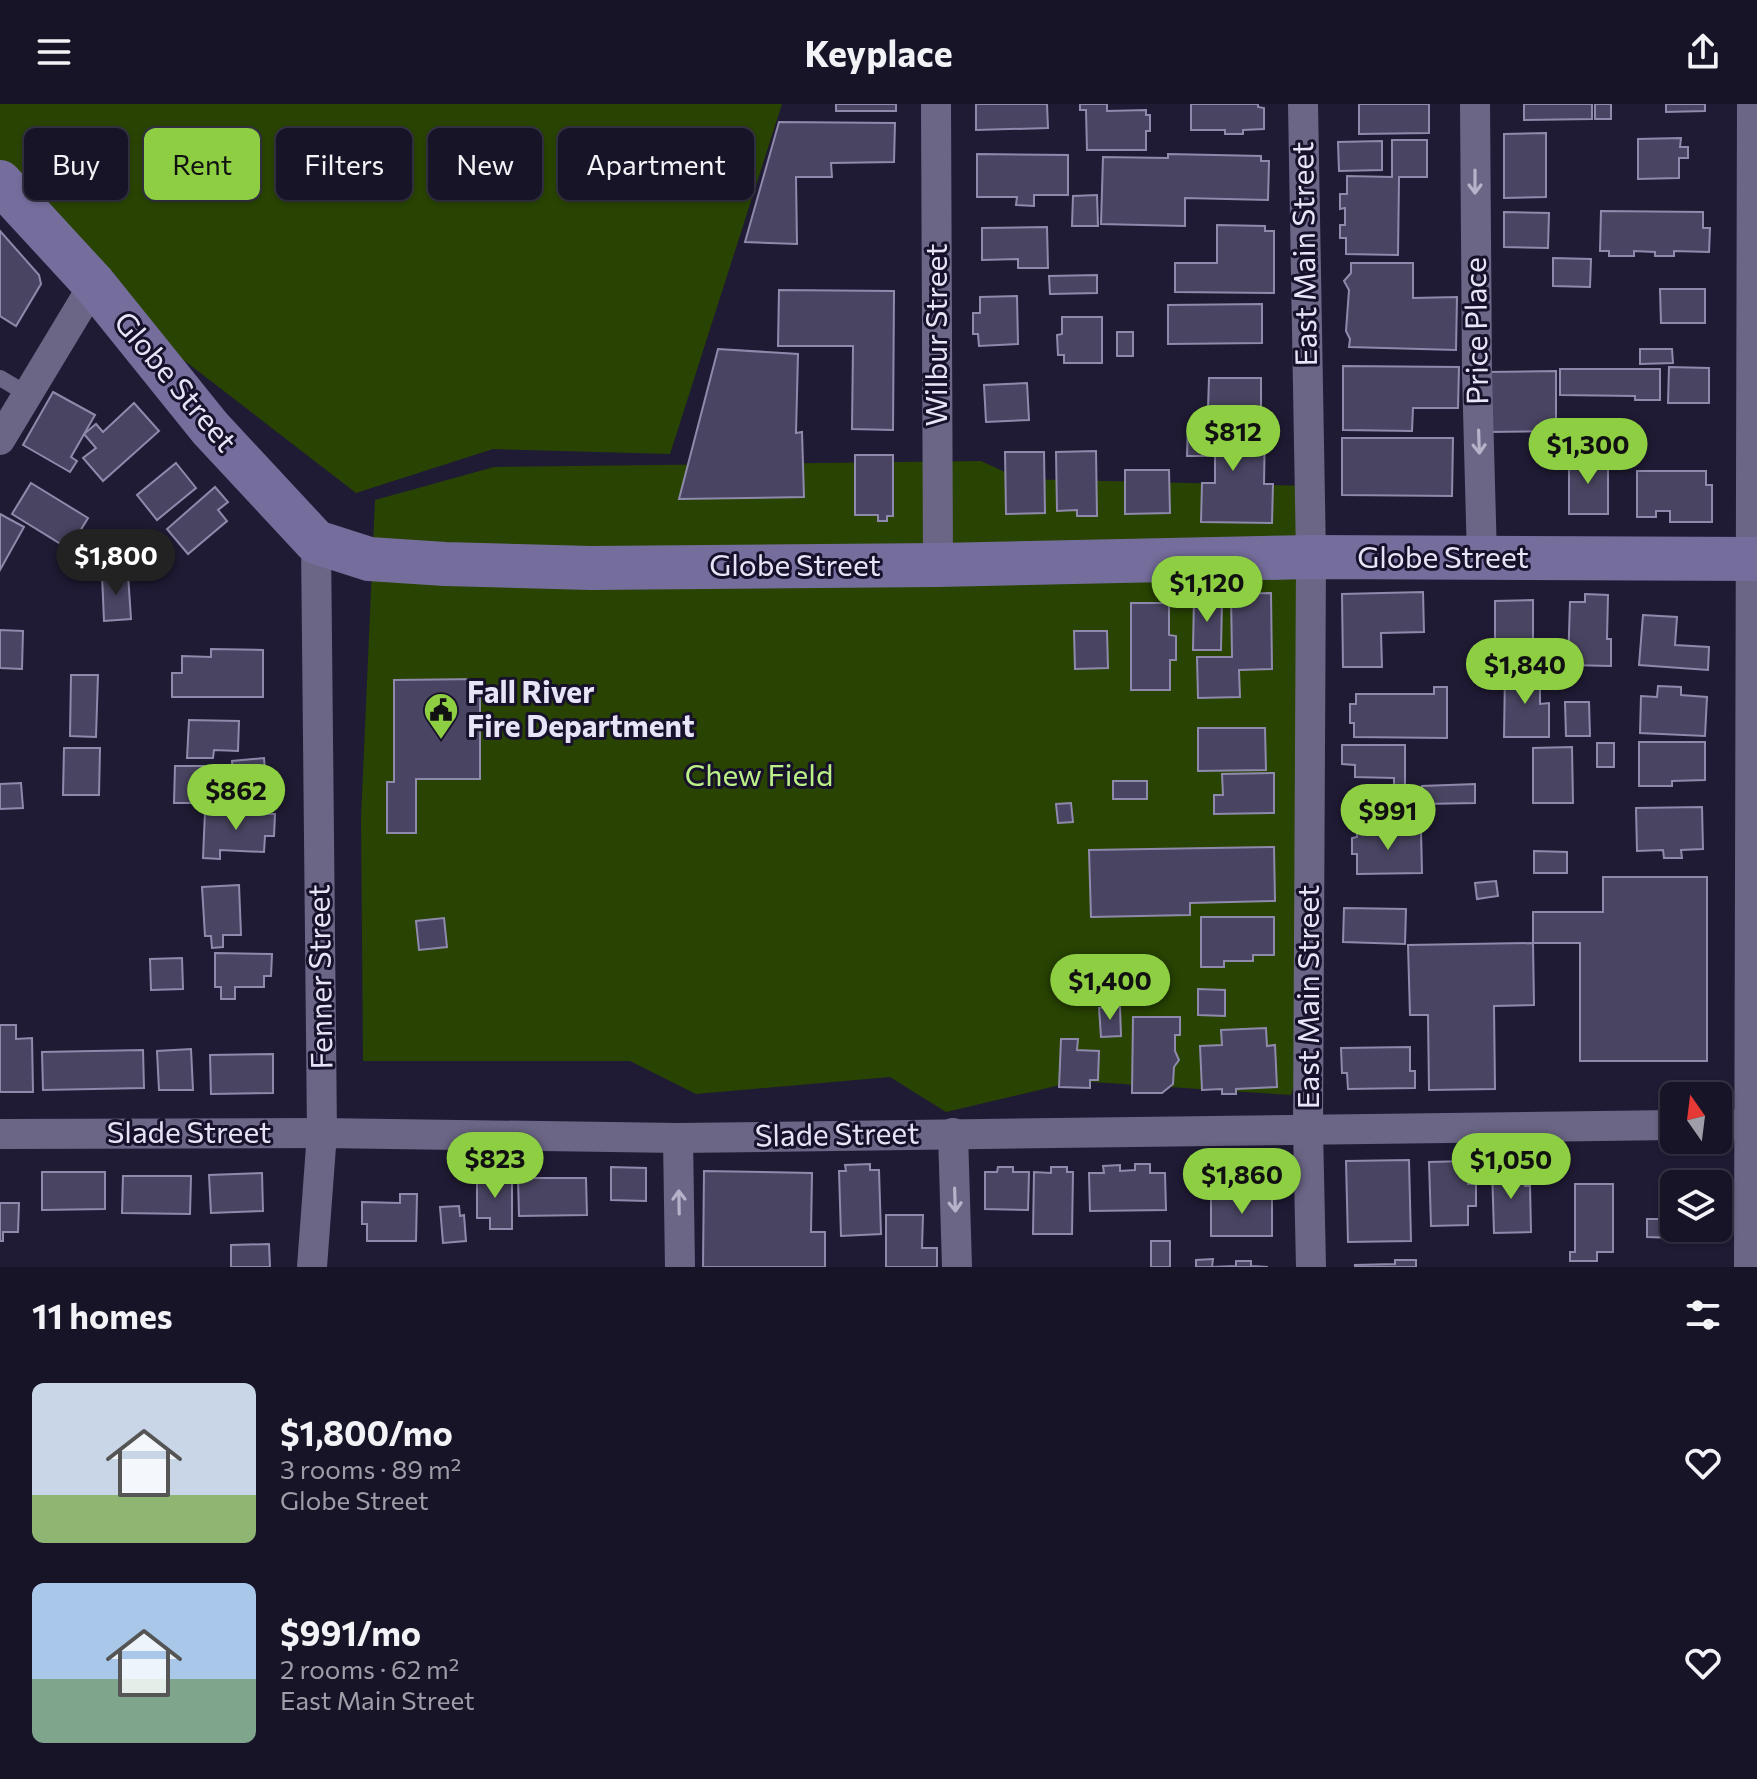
<!DOCTYPE html>
<html lang="en">
<head>
<meta charset="utf-8">
<style>
	:root { --surface:#181428; --page:#211d30; --text:#f1f3f6; --muted:#9f9ea8; --line:#363345; --accent:#8ece43 }
	body { margin:0; font-family:Commissioner,sans-serif; background:var(--page); color:var(--text); height:100vh; display:flex; flex-direction:column; font-size:30px; white-space:nowrap }
	* { box-sizing:border-box; margin:0 }
	p { font-size:26px; color:var(--muted) }
	.icon { flex:none; width:44px; height:44px; fill:none; stroke:currentColor; stroke-width:2; stroke-linecap:round; stroke-linejoin:round }
	.map { position:relative; height:1163px; overflow:hidden }
	.details { display:flex; flex-direction:column; background:var(--surface); flex:1 }
	.details>* { flex:none }
	.top-card { position:absolute; left:24px; top:24px; width:800px; height:72px; display:flex; gap:16px }
	.needle { width:52px; rotate:346deg }
	.buttons { position:absolute; left:1660px; top:978px; display:grid; gap:16px }
	.buttons a { display:grid; place-items:center; width:72px; height:72px; border-radius:12px; background:var(--surface); box-shadow:0 2px 6px #0004,0 0 0 2px var(--line); font-size:40px }
	.price { position:absolute; translate:-50% -68px; padding:0 18px; border-radius:28px; background:var(--accent); color:#111; font-size:26px; line-height:52px; filter:drop-shadow(0 2px 4px #0008) }
	.price::after { content:''; position:absolute; left:50%; top:48px; width:24px; height:18px; margin-left:-12px; background:inherit; clip-path:polygon(0 0,100% 0,50% 100%) }
	.price.active { background:#222; color:#fff }
	ul { padding:0; list-style:none }
	li { display:flex; align-items:center; gap:24px; height:200px; padding:0 32px }
	li span { display:grid; place-items:center; flex:none; width:224px; height:160px; border-radius:12px; color:#555 }
	li>.icon { margin-inline-start:auto }
	span .icon { width:96px; height:96px; fill:#fffc; stroke-width:1 }
	li b { font-size:34px }
	h2 { display:flex; justify-content:space-between; align-items:center; height:96px; padding:0 32px; font-size:34px }
	.tag { padding:0 28px; border-radius:12px; background:var(--surface); box-shadow:0 2px 6px #0004,0 0 0 2px var(--line); font-size:28px; line-height:72px }
	.tag.active { background:var(--accent); color:#111 }
	header { display:flex; justify-content:space-between; align-items:center; height:104px; padding:0 32px; background:var(--surface); font-size:36px; font-weight:700 }
	.map>svg:first-child { display:block }
	.green { fill:#284302 }
	.building { fill:#494461; stroke:#8f8aac; stroke-width:2 }
	.lines { fill:none; stroke-linecap:round; stroke-linejoin:round }
	.service { stroke:#6b6686; stroke-width:16 }
	.minor { stroke:#6b6686; stroke-width:30 }
	.secondary { stroke:#756d9c; stroke-width:44 }
	.oneway { stroke:#b5b2ca }
	.labels { text-anchor:middle; stroke-width:6; stroke-linejoin:round; paint-order:stroke }
	.street-label { font-size:30px; fill:#e7e4f7; stroke:#17112b }
	.poi-label { font-size:30px; font-weight:bold; fill:#e7e4f7; stroke:#17112b; text-anchor:start }
	.park-label { font-size:30px; fill:#bbf187; stroke:#17112b }
</style>
</head>
<body>
<header><svg class="icon" aria-label="menu" viewBox="0 0 24 24"><path d="M4 6h16M4 12h16M4 18h16"/></svg>Keyplace<svg class="icon" aria-label="share" viewBox="0 0 24 24"><path d="M12 15V3M7 8l5-5 5 5M5 13v7h14v-7"/></svg></header>
<div class="map">
<svg width="1757" height="1163" viewBox="0 0 1757 1163">
	<rect width="100%" height="100%" fill="#201b35"/>
	<!-- green -->
	<g class="green">
		<path d="M0,0H782L670,350L493,345L356,389L181,254L0,92Z"/>
		<path d="M981,357L1020,375L1313,382L1310,931L1291,991L1077,977L946,1008L890,973L696,990L630,957H363L361,714L375,396L494,363Z"/>
	</g>
	<!-- building -->
	<g class="building">
		<rect x="836" y="0" width="60" height="7"/>
		<path d="M976,0H1047L1048,24L976,26Z"/>
		<path d="M1080,0H1107V7L1146,6V11H1150V27H1146V46H1087L1086,6H1080Z"/>
		<path d="M1191,0H1258V3L1264,4V25L1243,26V30H1225V26H1191Z"/>
		<path d="M1359,0H1429V29L1359,30Z"/>
		<path d="M1524,0H1592V15L1524,16Z"/>
		<rect x="1595" y="0" width="16" height="15"/>
		<path d="M1666,0H1705V7L1666,8Z"/>
		<path d="M779,18L895,19L894,58L831,59L832,73H796L797,140L745,138Z"/>
		<path d="M1546,29V93L1504,94V30Z"/>
		<path d="M1681,34L1680,43H1688V54H1679V74L1638,75V35Z"/>
		<path d="M1392,36H1427V73H1399L1398,151L1346,150V134H1340V121H1345V104L1340,105V90H1347V72L1392,73Z"/>
		<path d="M1382,37V66L1339,67L1338,38Z"/>
		<path d="M977,50L1068,51V91H1034V102L1016,101L1017,93H977Z"/>
		<path d="M1168,50L1261,52V57H1269L1268,96L1185,94V122L1101,120L1103,53L1168,54Z"/>
		<path d="M1097,91L1098,122H1072L1073,92Z"/>
		<path d="M1601,107L1703,108V124H1710L1709,148L1674,147V152H1655V148L1634,147V152H1609V147H1600Z"/>
		<path d="M1504,108L1549,109L1548,144L1504,143Z"/>
		<path d="M1217,121L1265,122V127H1274V189L1175,188V159H1217Z"/>
		<path d="M1047,123L1048,164H1018V155L982,156V124Z"/>
		<path d="M0,127L39,171L41,180L16,222L0,212Z"/>
		<path d="M1553,154L1591,155L1590,183L1553,182Z"/>
		<path d="M1351,159H1413V194L1457,193L1456,246L1349,243L1350,235L1346,227L1349,186L1344,177L1351,169Z"/>
		<path d="M1097,171V189L1050,190L1049,172Z"/>
		<path d="M1660,185H1705V219H1661Z"/>
		<path d="M779,186L894,187L893,326L852,325L853,242H778Z"/>
		<path d="M1017,192L1018,240L979,242L978,230H973V209H980V193Z"/>
		<path d="M1262,200V239L1168,240V201Z"/>
		<path d="M1062,213H1102V259H1064V251H1058L1057,231L1062,230Z"/>
		<rect x="1117" y="228" width="16" height="24"/>
		<path d="M718,245L798,250L796,329L802,328L804,393L679,395Z"/>
		<path d="M1640,245H1672L1673,259L1640,260Z"/>
		<path d="M1343,262L1459,263L1458,304H1413L1412,327L1343,326Z"/>
		<path d="M1669,263L1709,264V299H1668Z"/>
		<path d="M1560,265H1660V296H1635V292L1560,291Z"/>
		<path d="M1556,267V327L1489,328L1488,268Z"/>
		<path d="M1209,274H1261V306L1208,305Z"/>
		<path d="M1027,279L1029,316L986,318L984,281Z"/>
		<path d="M53,288L95,311L71,353L77,357L70,368L23,341Z"/>
		<path d="M134,299L159,327L103,377L83,354L96,344L84,330L96,320L103,328Z"/>
		<path d="M1188,320L1265,322L1264,380H1273L1272,419L1201,418L1202,379H1215V352H1187Z"/>
		<path d="M1342,334H1453L1452,392L1342,391Z"/>
		<path d="M1096,347L1097,412H1077V406L1057,407L1056,348Z"/>
		<path d="M1005,348H1044L1045,409L1006,410Z"/>
		<path d="M855,351H893V412H887V417H878V411H855Z"/>
		<rect x="1569" y="355" width="39" height="55"/>
		<path d="M176,359L196,384L157,416L137,391Z"/>
		<path d="M1125,366H1169L1170,409L1125,410Z"/>
		<path d="M1637,367H1706V381H1712V418H1670V407H1656V413H1637Z"/>
		<path d="M31,379L88,414L69,445L12,410Z"/>
		<path d="M215,383L228,398L218,406L227,417L188,450L167,425Z"/>
		<path d="M0,410L24,423L0,466Z"/>
		<path d="M128,470L131,515L104,517L102,471Z"/>
		<path d="M1423,488L1424,528L1381,529L1382,563H1343L1342,490Z"/>
		<path d="M1271,489L1272,565L1239,566L1240,593L1198,594L1197,553H1232L1231,490Z"/>
		<path d="M1585,490L1608,491L1607,535H1611V562L1568,561L1570,498H1585Z"/>
		<path d="M1194,493L1222,494L1221,546H1193Z"/>
		<path d="M1533,496V558H1495V497Z"/>
		<path d="M1131,499H1169V531L1176,532V556H1170V586H1131Z"/>
		<path d="M1643,511L1677,513L1675,541L1709,543L1708,566L1639,561Z"/>
		<path d="M0,526L23,527L22,565L0,564Z"/>
		<path d="M1074,527H1107L1108,564L1075,565Z"/>
		<path d="M211,545L263,546V593H172V569H182V552L211,553Z"/>
		<path d="M1505,568H1540V600L1549,599V633H1504Z"/>
		<path d="M71,571H98L96,633L70,632Z"/>
		<path d="M480,575V675H416V729H387V678H394V576Z"/>
		<path d="M1658,582L1681,583V591L1707,593L1705,632L1640,629L1641,592L1657,593Z"/>
		<path d="M1434,583H1447V634L1354,633V619H1350V600H1356V590H1434Z"/>
		<path d="M1565,598H1589L1590,632H1566Z"/>
		<path d="M189,616L239,617L238,647L214,646L213,654H187Z"/>
		<path d="M1198,624H1265L1266,666L1198,667Z"/>
		<path d="M1639,638H1705V676L1672,677V682H1639Z"/>
		<rect x="1597" y="639" width="17" height="24"/>
		<path d="M1342,641H1405V686H1394V674L1355,673V661L1342,660Z"/>
		<path d="M1572,643L1573,699H1533V644Z"/>
		<path d="M64,644H100L99,691H63Z"/>
		<path d="M264,654L265,666L233,669L232,657Z"/>
		<path d="M175,662H223V699H174Z"/>
		<path d="M1274,669V709L1214,710V691H1223L1222,670Z"/>
		<rect x="1113" y="677" width="34" height="18"/>
		<path d="M21,679L23,704L0,705V680Z"/>
		<path d="M1475,680V699L1423,700L1422,682Z"/>
		<path d="M1071,699L1073,718L1058,719L1056,700Z"/>
		<path d="M1702,703L1703,745L1681,746L1682,754H1664L1663,746L1637,747L1636,704Z"/>
		<path d="M205,708L275,710L274,732H265L264,748L220,746V755L203,754Z"/>
		<path d="M1421,727L1422,769L1357,770V750H1352V734L1357,733V728Z"/>
		<path d="M1274,743L1275,797L1190,799V811L1091,813L1089,746Z"/>
		<path d="M1534,747L1567,748V769H1534Z"/>
		<path d="M1603,773H1707V957H1580V839H1533V808H1603Z"/>
		<path d="M1496,777L1498,792L1477,795L1475,779Z"/>
		<path d="M239,781L241,831H223V843L212,844L211,832H205L202,783Z"/>
		<path d="M1344,804L1406,805L1405,840L1343,838Z"/>
		<path d="M1201,813H1274V851H1253V857H1224V863H1201Z"/>
		<path d="M444,814L447,843L419,846L416,817Z"/>
		<path d="M1533,839L1534,901L1494,902L1495,985L1429,986L1428,911H1410L1408,841Z"/>
		<path d="M215,849L272,850L271,872H264V883H235V895H221V883H215Z"/>
		<path d="M182,854L183,885L151,886L150,855Z"/>
		<path d="M1198,885L1225,886V912L1198,911Z"/>
		<path d="M1120,903L1121,932L1101,933L1099,904Z"/>
		<path d="M1133,913H1180V931H1175V947L1179,956L1174,963L1173,980L1162,989H1132Z"/>
		<path d="M0,921H16V935L32,934L33,988H0Z"/>
		<path d="M1266,924L1267,942L1275,941L1277,983L1236,985V990H1222V985L1202,986L1200,942L1222,941L1221,926Z"/>
		<path d="M1061,935H1078L1077,946L1099,947L1098,976H1090V984L1059,983Z"/>
		<path d="M1410,943V967H1415V984L1348,985L1347,969H1342L1341,944Z"/>
		<path d="M191,945L193,986H159L157,947Z"/>
		<path d="M143,946L144,984L43,986L42,948Z"/>
		<path d="M273,950V989L211,990L210,951Z"/>
		<path d="M1409,1056L1411,1137L1348,1138L1346,1057Z"/>
		<path d="M1467,1057L1468,1080H1476V1102H1468V1121L1431,1122L1429,1058Z"/>
		<path d="M870,1060V1066H879L881,1130L841,1132L839,1067H846L845,1061Z"/>
		<path d="M1135,1060H1150V1069H1165L1166,1106L1090,1107L1089,1069H1104L1103,1062L1120,1061V1067L1135,1066Z"/>
		<path d="M611,1063L646,1064V1097L611,1096Z"/>
		<path d="M998,1063H1013V1068H1029L1028,1106L985,1105V1068H997Z"/>
		<path d="M1051,1063H1067V1068H1073L1072,1130H1033L1034,1068L1051,1069Z"/>
		<path d="M1492,1064H1524L1525,1082H1530L1531,1128L1494,1129Z"/>
		<path d="M704,1067L812,1069L811,1128H825V1163H703Z"/>
		<path d="M42,1068H105V1105L42,1106Z"/>
		<path d="M262,1069L263,1107L211,1109L209,1071Z"/>
		<path d="M477,1070H512V1125H490V1114H477Z"/>
		<path d="M123,1072H191L190,1110L122,1109Z"/>
		<path d="M518,1074H586L587,1111L519,1112Z"/>
		<path d="M1575,1080H1613V1148H1597V1157H1570V1148H1575Z"/>
		<path d="M400,1090H417L416,1137H367V1120H362V1098L400,1099Z"/>
		<rect x="1211" y="1093" width="61" height="39"/>
		<path d="M0,1099H19L18,1128H3V1137H0Z"/>
		<path d="M459,1102L460,1112L464,1111L466,1137L443,1139L440,1103Z"/>
		<path d="M886,1111H923L922,1144H937V1163H886Z"/>
		<path d="M1647,1115H1674L1675,1134L1647,1133Z"/>
		<rect x="1151" y="1137" width="19" height="26"/>
		<path d="M269,1140L270,1163H231V1141Z"/>
		<path d="M1213,1155L1212,1163L1236,1162V1157H1251V1162L1268,1163H1196V1156Z"/>
		<path d="M1395,1156H1416V1163H1355V1161L1395,1160Z"/>
	</g>
	<g class="lines">
		<!-- service -->
		<path class="service" d="M0,274L27,290"/>
		<!-- minor -->
		<g class="minor">
			<path d="M936,0L938,461"/>
			<path d="M1303,0L1311,453L1308,1025L1311,1163"/>
			<path d="M1475,0L1477,269L1482,454"/>
			<path d="M0,336L94,180"/>
			<path d="M1718,1021L1757,1020"/>
			<path d="M953,1029L957,1163"/>
			<path d="M0,1030L322,1029L678,1034L1674,1021"/>
			<path d="M678,1034L680,1163"/>
			<path d="M312,1163L322,1029L316,438"/>
			<path d="M1749,1163L1752,0"/>
		</g>
		<!-- secondary -->
		<path class="secondary" d="M0,78L94,180L210,324L316,438L369,455L445,460L591,464L938,461L1311,453L1757,455"/>
	</g>
	<!-- one-way arrows -->
	<defs><path id="oneway-shaft" d="M-6 0H5M1.5-3L5.5 0L1.5 3" fill="none" stroke-width="1.6" stroke-linecap="round" stroke-linejoin="round" transform="scale(2)"/></defs>
	<g class="oneway">
		<use href="#oneway-shaft" transform="translate(1475 78) rotate(90)"/>
		<use href="#oneway-shaft" transform="translate(1479 338) rotate(88)"/>
		<use href="#oneway-shaft" transform="translate(955 1096) rotate(88)"/>
		<use href="#oneway-shaft" transform="translate(679 1098) rotate(-91)"/>
	</g>
	<!-- icons -->
	<defs>
		<g id="civic-pin" transform="scale(1.8)"><path d="M0 17L-7.5 6A9.5 9.5 0 1 1 7.5 6Z" fill="#8ece43" stroke="#17112b"/><path d="M-.6-6.5H3V-4.5H.6V-3L4-1V1h2V6H-6V1h2V-1L-.6-3ZM-1.2 2.5V6h2.4V2.5Z" fill="#111"/></g>
	</defs>
	<g fill-rule="evenodd">
		<use href="#civic-pin" x="441" y="606"/>
	</g>
	<g class="labels">
		<!-- street labels -->
		<g class="street-label">
			<text transform="translate(1305 150) rotate(-91)" y="10">East Main Street</text>
			<text transform="translate(1477 227) rotate(-91)" y="10">Price Place</text>
			<text transform="translate(937 231) rotate(-90)" y="10">Wilbur Street</text>
			<text transform="translate(175 278) rotate(50)" y="10">Globe Street</text>
			<text x="1443" y="464">Globe Street</text>
			<text x="795" y="472">Globe Street</text>
			<text transform="translate(321 873) rotate(-91)" y="10">Fenner Street</text>
			<text transform="translate(1309 893) rotate(-90)" y="10">East Main Street</text>
			<text x="189" y="1039">Slade Street</text>
			<text transform="translate(837 1031) rotate(-1)" y="10">Slade Street</text>
		</g>
		<!-- poi labels -->
		<g class="poi-label">
			<text x="467" y="599">Fall River<tspan x="467" dy="34">Fire Department</tspan></text>
		</g>
		<!-- park labels -->
		<g class="park-label">
			<text x="759" y="682">Chew Field</text>
		</g>
	</g>
</svg>
<div class="buttons">
<a><svg class="needle" viewBox="-14 -14 28 28"><path d="M0-13l5 13h-10z" fill="#e53935"/><path d="M0 13l5-13h-10z" fill="#9f9ea8"/></svg></a>
<a><svg class="icon" aria-label="layers" viewBox="0 0 24 24"><path d="M12 4l9 5-9 5-9-5zM3 14l9 5 9-5"/></svg></a>
</div>
<b class="price" style="left:1233px;top:369px">$812</b>
<b class="price" style="left:1588px;top:382px">$1,300</b>
<b class="price active" style="left:116px;top:493px">$1,800</b>
<b class="price" style="left:1207px;top:520px">$1,120</b>
<b class="price" style="left:1525px;top:602px">$1,840</b>
<b class="price" style="left:236px;top:728px">$862</b>
<b class="price" style="left:1388px;top:748px">$991</b>
<b class="price" style="left:1110px;top:918px">$1,400</b>
<b class="price" style="left:495px;top:1096px">$823</b>
<b class="price" style="left:1511px;top:1097px">$1,050</b>
<b class="price" style="left:1242px;top:1112px">$1,860</b>
<div class="top-card">
<a class="tag">Buy</a>
<a class="tag active">Rent</a>
<a class="tag">Filters</a>
<a class="tag">New</a>
<a class="tag">Apartment</a>
</div>
</div>
<section class="details">
<h2>11 homes<svg class="icon" aria-label="filters" viewBox="0 0 24 24"><path d="M4 7h16M4 17h16"/><circle cx="9" cy="7" r="2"/><circle cx="15" cy="17" r="2"/></svg></h2>
<ul>
<li><span style="background:linear-gradient(#c9d6e8 70%,#8fb573 0)"><svg class="icon" aria-label="home" viewBox="0 0 24 24"><path d="M3 11l9-7 9 7M6 9v11h12V9"/></svg></span><div><b>$1,800/mo</b><p>3 rooms · 89 m²</p><p>Globe Street</p></div><svg class="icon" aria-label="heart" viewBox="0 0 24 24"><path d="M12 20l-8-8c-3-5 5-10 8-4 3-6 11-1 8 4z"/></svg></li>
<li><span style="background:linear-gradient(#a9c7e8 60%,#7fa58c 0)"><svg class="icon" aria-label="home" viewBox="0 0 24 24"><path d="M3 11l9-7 9 7M6 9v11h12V9"/></svg></span><div><b>$991/mo</b><p>2 rooms · 62 m²</p><p>East Main Street</p></div><svg class="icon" aria-label="heart" viewBox="0 0 24 24"><path d="M12 20l-8-8c-3-5 5-10 8-4 3-6 11-1 8 4z"/></svg></li>
</ul>
</section>
</body>
</html>
